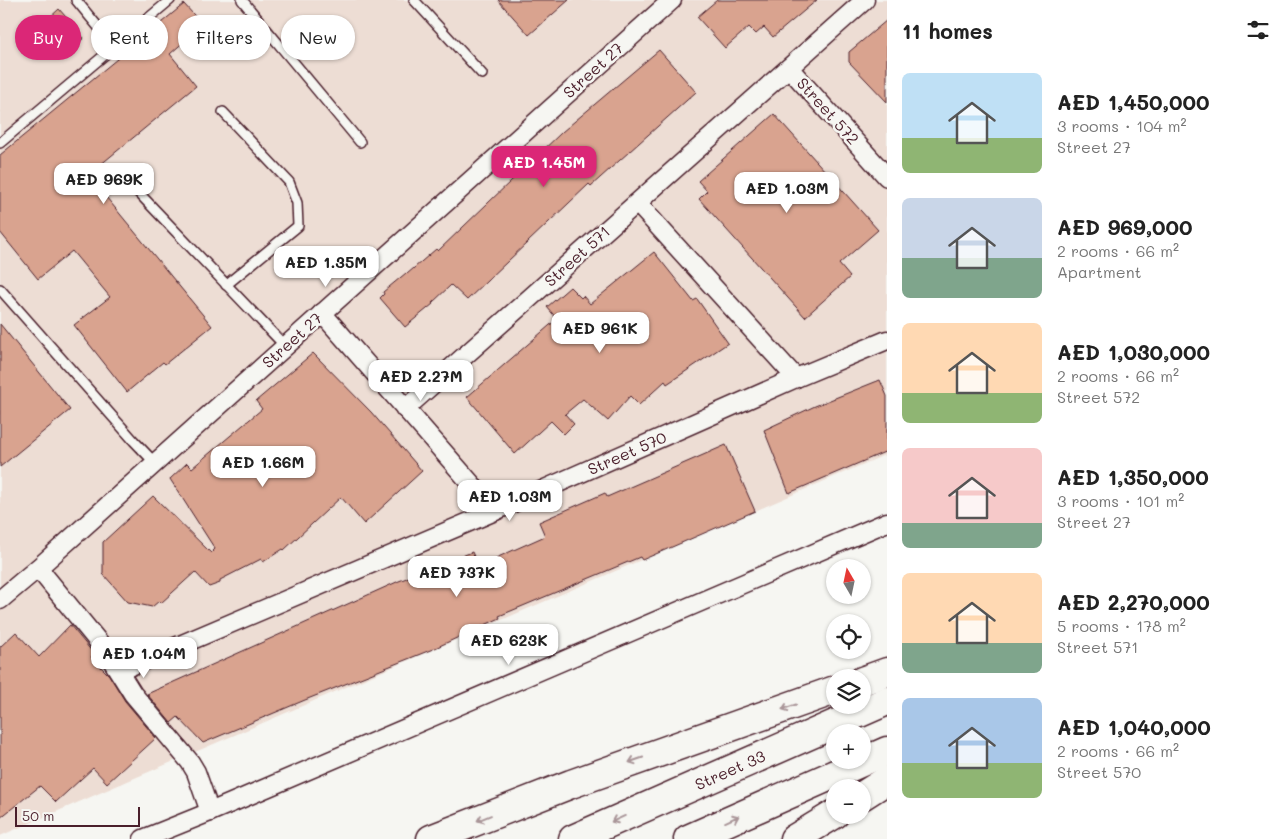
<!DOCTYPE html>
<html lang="en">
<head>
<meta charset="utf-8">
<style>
	:root { --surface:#fff; --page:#f2f2f2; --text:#222; --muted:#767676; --accent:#db2777 }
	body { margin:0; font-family:Mali,sans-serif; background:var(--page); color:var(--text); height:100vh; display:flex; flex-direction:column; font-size:19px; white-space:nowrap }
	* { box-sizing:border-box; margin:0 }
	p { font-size:16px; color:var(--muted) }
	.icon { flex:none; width:28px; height:28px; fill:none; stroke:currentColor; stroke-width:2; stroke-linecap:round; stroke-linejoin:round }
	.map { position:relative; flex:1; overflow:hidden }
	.side { display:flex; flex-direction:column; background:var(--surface); width:400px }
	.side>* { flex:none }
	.banner { position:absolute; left:15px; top:15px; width:475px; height:45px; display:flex; gap:10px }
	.needle { width:32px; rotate:351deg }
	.tools { position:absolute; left:826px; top:559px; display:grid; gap:10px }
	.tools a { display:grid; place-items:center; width:45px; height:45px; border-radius:50%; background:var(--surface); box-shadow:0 1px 4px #0004; font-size:25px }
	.scale { position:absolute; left:15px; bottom:12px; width:125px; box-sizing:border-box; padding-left:5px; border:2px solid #4a1f2b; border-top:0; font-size:14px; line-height:18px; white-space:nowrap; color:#4a1f2b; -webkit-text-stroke:4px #f6f6f2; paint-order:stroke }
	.price { position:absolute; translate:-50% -42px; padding:0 11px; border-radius:10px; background:#fff; color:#222; font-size:16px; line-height:32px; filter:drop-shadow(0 1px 2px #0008) }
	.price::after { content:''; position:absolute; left:50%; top:30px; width:15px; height:11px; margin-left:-8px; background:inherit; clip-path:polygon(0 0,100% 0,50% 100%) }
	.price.current { background:var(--accent); color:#fff }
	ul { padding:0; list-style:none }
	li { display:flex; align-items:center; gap:15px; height:125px; padding:0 15px }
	li span { display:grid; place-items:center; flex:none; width:140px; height:100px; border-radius:8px; color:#555 }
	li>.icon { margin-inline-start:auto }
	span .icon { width:60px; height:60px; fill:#fffc; stroke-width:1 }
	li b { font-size:21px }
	h2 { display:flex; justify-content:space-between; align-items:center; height:60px; padding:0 15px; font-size:21px }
	.tag { padding:0 18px; border-radius:22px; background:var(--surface); box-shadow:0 1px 4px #0004; font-size:18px; line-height:45px }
	.tag.current { background:var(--accent); color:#fff }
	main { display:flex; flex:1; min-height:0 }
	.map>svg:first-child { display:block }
	.built { fill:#edddd4 }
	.building { fill:#d9a38f; stroke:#4a1f2b }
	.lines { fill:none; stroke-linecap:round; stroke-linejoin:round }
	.service-casing { stroke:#4a1f2b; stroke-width:12 }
	.minor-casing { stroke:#4a1f2b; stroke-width:21 }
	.trunk-casing { stroke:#4a1f2b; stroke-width:31 }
	.service { stroke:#f6f6f2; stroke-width:9 }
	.minor { stroke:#f6f6f2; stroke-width:18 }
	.trunk { stroke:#f6f6f2; stroke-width:28 }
	.oneway { stroke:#a99598 }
	.labels { text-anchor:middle; stroke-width:5; stroke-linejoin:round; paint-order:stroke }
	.street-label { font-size:16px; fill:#4a1f2b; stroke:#f6f6f2 }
</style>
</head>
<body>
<main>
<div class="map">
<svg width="887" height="839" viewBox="0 0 887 839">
	<rect width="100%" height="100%" fill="#f6f6f2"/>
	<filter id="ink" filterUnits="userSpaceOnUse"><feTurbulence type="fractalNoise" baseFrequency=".02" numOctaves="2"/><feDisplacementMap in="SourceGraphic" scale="10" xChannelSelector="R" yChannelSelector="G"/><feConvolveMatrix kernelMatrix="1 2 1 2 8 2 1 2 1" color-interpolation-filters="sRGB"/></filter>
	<g filter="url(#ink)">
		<!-- built -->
		<path class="built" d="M0,0H887V454L0,836Z"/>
		<!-- building -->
		<g class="building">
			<path d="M498,0H569L529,35Z"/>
			<path d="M717,0H817L773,37L764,27L756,34L749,27L725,48L697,17Z"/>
			<path d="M184,4L203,25L170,54L196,86L88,175L212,326L165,364L163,362L127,392L74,325L110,297L72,251L38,279L0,232V155Z"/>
			<path d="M59,9L84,38L71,49L46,21Z"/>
			<path d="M887,20V102L849,62V52Z"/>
			<path d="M659,50L696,92L591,186L589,184L467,300L451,285L432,303L433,304L405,327L380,298L384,294L383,292L406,273L407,274L436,249L438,251L562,132Z"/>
			<path d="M774,114L878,230L839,264L850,277L805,317L699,199L707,191L698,181Z"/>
			<path d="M654,252L693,301L697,299L728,343L667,384L665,381L639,405L630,396L608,421L583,399L565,414L574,424L564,434L551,421L515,454L467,397L557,319L547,307L570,287L581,298L583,296L590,304Z"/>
			<path d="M0,324L70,410L0,467Z"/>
			<path d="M313,353L371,412L422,471L364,524L341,497L284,550L283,549L263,562L261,559L220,580V583L209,587L195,572L161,603L159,601L152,607L128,602L103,574V542L153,496L211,553L215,549L170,479L187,463L192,468L262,409L256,401Z"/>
			<path d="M880,380L887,396V451L789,493L764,430L815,406Z"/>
			<path d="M726,445L755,511L642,560L640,557L499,616L500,618L433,649L305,700L203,743L178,717L171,723L147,694L399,581L472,552L478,566L545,536L539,522L605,493L607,497Z"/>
			<path d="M70,625L94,654L91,657L109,675L125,701L156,738L107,783L93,768L56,802L40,786L0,818V647L16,632L39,657Z"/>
		</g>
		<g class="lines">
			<!-- service casing -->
			<g class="service-casing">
				<g id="service">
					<path d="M76,0L114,46"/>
					<path d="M242,0L360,142"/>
					<path d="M414,0L482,74"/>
					<path d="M223,112L289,182L297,203L298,226L226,285"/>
					<path d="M0,143L170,0"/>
					<path d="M136,190L285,346"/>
					<path d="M0,289L134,441L155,463"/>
				</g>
			</g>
			<!-- minor casing -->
			<g class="minor-casing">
				<g id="minor">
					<path d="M789,68L887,177"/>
					<path d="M637,203L796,378"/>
					<path d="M322,313L495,511"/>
					<path d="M405,409L865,0"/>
					<path d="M38,568L106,651L133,694L190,762L196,772L210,812"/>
					<path d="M0,600L38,568L672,0"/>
					<path d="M119,671L495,511L796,378L887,340"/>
					<path d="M143,839L210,812L887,522"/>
				</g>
			</g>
			<!-- trunk casing -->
			<g class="trunk-casing">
				<g id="trunk">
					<path d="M862,681L887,672"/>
					<path d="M862,796L887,780"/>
					<path d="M431,839L571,784L835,690"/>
					<path d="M573,839L887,701"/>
					<path d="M688,839L887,751"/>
					<path d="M794,839L835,814"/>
				</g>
			</g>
			<!-- service -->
			<use href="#service" class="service"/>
			<!-- minor -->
			<use href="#minor" class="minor"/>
			<!-- trunk -->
			<use href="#trunk" class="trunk"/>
		</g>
		<!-- one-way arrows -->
		<defs><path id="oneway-shaft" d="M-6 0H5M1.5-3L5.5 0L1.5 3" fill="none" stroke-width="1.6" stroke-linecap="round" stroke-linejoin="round" transform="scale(1.25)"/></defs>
		<g class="oneway">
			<use href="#oneway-shaft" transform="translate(789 707) rotate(161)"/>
			<use href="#oneway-shaft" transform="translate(636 760) rotate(161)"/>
			<use href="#oneway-shaft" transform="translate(484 818) rotate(158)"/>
			<use href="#oneway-shaft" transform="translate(618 819) rotate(156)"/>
			<use href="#oneway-shaft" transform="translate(732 819) rotate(-24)"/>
		</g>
	</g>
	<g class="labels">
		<!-- street labels -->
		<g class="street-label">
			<text transform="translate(593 70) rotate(-42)" y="6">Street 27</text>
			<text transform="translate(828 111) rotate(48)" y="6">Street 572</text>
			<text transform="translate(577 256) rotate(-42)" y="6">Street 571</text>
			<text transform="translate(292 340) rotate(-42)" y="6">Street 27</text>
			<text transform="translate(627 453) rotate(-24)" y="6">Street 570</text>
			<text transform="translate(730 770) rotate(-24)" y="6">Street 33</text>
		</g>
	</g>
</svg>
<div class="tools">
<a><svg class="needle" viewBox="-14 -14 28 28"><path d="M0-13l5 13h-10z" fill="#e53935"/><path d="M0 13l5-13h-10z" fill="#767676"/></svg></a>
<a><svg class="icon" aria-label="locate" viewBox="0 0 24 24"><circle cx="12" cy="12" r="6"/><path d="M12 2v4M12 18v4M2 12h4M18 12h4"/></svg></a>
<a><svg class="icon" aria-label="layers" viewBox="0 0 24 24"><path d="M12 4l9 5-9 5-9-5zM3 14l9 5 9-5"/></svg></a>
<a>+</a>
<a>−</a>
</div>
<div class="scale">50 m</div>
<b class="price current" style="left:544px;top:188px">AED 1.45M</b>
<b class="price" style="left:104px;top:205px">AED 969K</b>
<b class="price" style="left:787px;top:214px">AED 1.03M</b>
<b class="price" style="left:326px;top:288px">AED 1.35M</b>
<b class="price" style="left:600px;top:354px">AED 961K</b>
<b class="price" style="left:421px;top:402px">AED 2.27M</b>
<b class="price" style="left:263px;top:488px">AED 1.66M</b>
<b class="price" style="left:510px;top:522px">AED 1.03M</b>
<b class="price" style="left:457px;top:598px">AED 737K</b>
<b class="price" style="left:509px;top:666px">AED 623K</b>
<b class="price" style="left:144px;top:679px">AED 1.04M</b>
<div class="banner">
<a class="tag current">Buy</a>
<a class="tag">Rent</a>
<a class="tag">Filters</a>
<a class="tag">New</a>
</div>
</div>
<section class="side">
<h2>11 homes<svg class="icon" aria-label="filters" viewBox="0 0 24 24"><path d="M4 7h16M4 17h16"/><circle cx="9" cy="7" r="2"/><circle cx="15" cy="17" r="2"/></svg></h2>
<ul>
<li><span style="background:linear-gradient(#bfe0f5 65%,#8fb573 0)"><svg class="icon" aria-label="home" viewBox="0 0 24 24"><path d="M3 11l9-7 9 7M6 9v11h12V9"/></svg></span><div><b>AED 1,450,000</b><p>3 rooms · 104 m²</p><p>Street 27</p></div></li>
<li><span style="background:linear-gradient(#c9d6e8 60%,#7fa58c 0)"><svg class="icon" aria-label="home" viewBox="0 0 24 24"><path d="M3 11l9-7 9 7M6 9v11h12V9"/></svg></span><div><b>AED 969,000</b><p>2 rooms · 66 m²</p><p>Apartment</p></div></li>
<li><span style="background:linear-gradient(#ffd9b3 70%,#8fb573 0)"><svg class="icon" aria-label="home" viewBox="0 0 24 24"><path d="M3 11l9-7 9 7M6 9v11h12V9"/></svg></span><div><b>AED 1,030,000</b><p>2 rooms · 66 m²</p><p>Street 572</p></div></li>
<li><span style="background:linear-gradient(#f6c9c9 75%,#7fa58c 0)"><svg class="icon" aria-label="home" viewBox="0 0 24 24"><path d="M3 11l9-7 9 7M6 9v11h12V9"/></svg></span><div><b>AED 1,350,000</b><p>3 rooms · 101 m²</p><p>Street 27</p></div></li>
<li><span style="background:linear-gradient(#ffd9b3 70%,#7fa58c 0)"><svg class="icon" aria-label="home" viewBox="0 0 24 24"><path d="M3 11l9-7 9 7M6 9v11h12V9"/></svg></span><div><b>AED 2,270,000</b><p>5 rooms · 178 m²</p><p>Street 571</p></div></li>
<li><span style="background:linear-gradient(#a9c7e8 65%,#8fb573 0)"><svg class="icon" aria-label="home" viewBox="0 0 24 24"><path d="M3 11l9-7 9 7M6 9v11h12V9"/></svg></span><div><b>AED 1,040,000</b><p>2 rooms · 66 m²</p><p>Street 570</p></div></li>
</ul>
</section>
</main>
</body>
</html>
